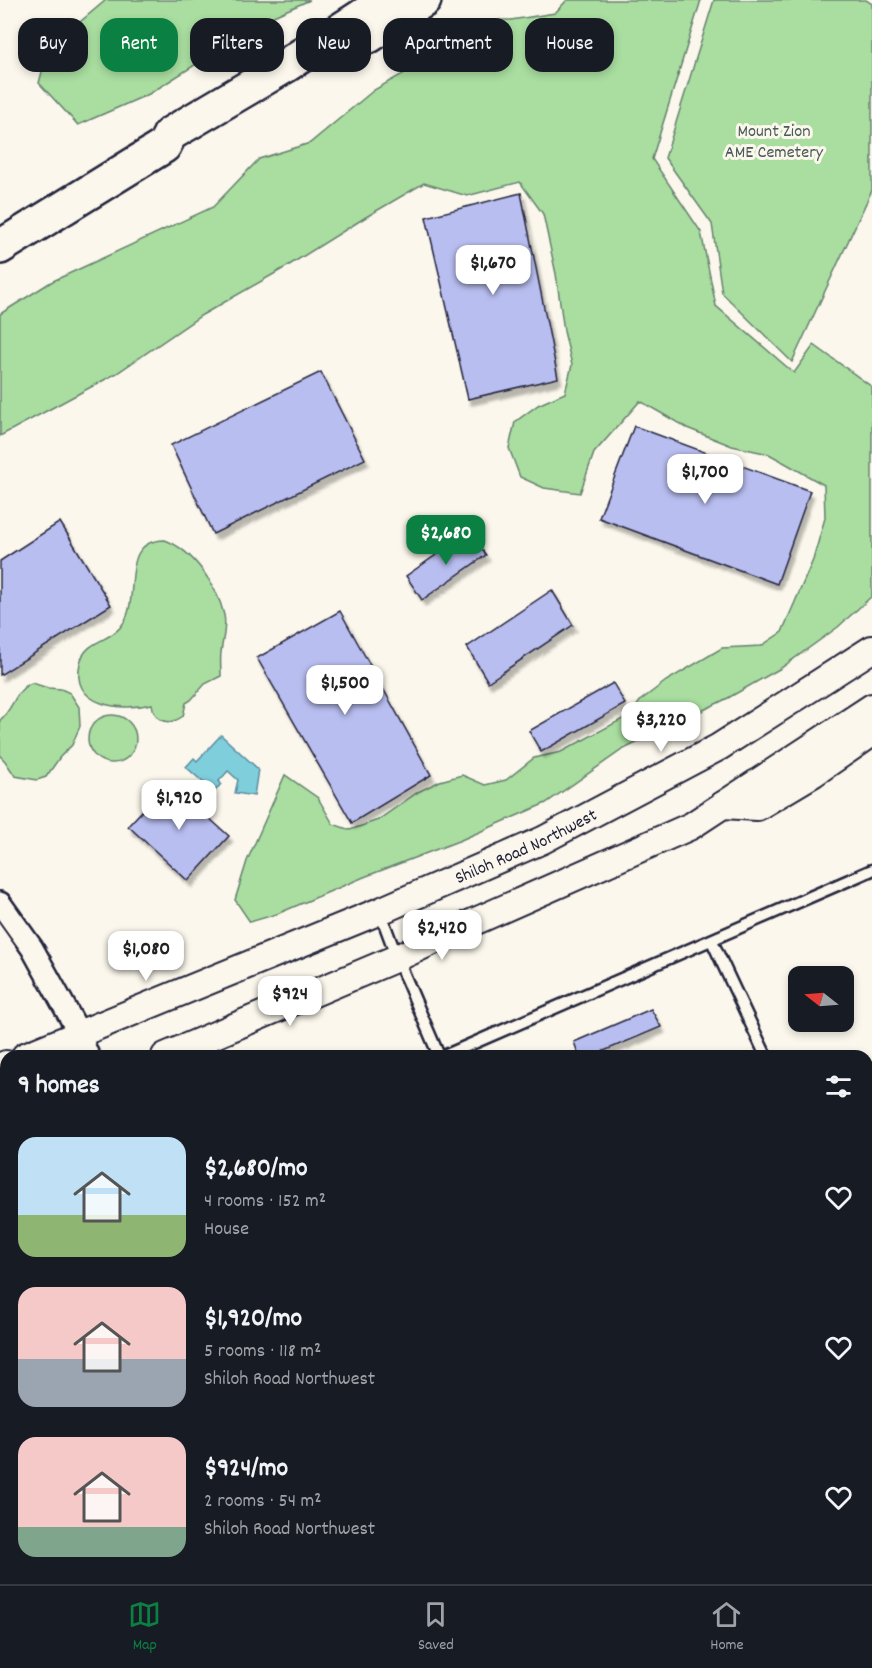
<!DOCTYPE html>
<html lang="en">
<head>
<meta charset="utf-8">
<style>
	:root { --surface:#171b24; --page:#242831; --text:#f1f3f6; --muted:#9ea1a6; --line:#363941; --accent:#0b8043 }
	body { margin:0; font-family:Dekko,sans-serif; background:var(--page); color:var(--text); height:100vh; display:flex; flex-direction:column; font-size:22px; white-space:nowrap }
	* { box-sizing:border-box; margin:0 }
	p { font-size:20px; color:var(--muted) }
	.icon { flex:none; width:33px; height:33px; fill:none; stroke:currentColor; stroke-width:2; stroke-linecap:round; stroke-linejoin:round }
	.map { position:relative; flex:1; overflow:hidden }
	.details { position:absolute; left:0px; top:1050px; width:873px; height:534px; display:flex; flex-direction:column; background:var(--surface); border-radius:18px 18px 0 0; box-shadow:0 3px 9px #0003 }
	.details>* { flex:none }
	.top-card { position:absolute; left:18px; top:18px; width:837px; height:54px; display:flex; gap:12px }
	.needle { width:39px; rotate:287deg }
	.fabs { position:absolute; left:788px; top:966px; display:grid; gap:12px }
	.fabs a { display:grid; place-items:center; width:66px; height:66px; border-radius:12px; background:var(--surface); box-shadow:0 3px 9px #0003; font-size:30px }
	.price { position:absolute; translate:-50% -51px; padding:0 14px; border-radius:12px; background:#fff; color:#222; font-size:20px; line-height:39px; filter:drop-shadow(0 2px 3px #0008) }
	.price::after { content:''; position:absolute; left:50%; top:36px; width:18px; height:14px; margin-left:-9px; background:inherit; clip-path:polygon(0 0,100% 0,50% 100%) }
	.price.selected { background:var(--accent); color:#fff }
	ul { padding:0; list-style:none }
	li { display:flex; align-items:center; gap:18px; height:150px; padding:0 18px }
	li span { display:grid; place-items:center; flex:none; width:168px; height:120px; border-radius:18px; color:#555 }
	li>.icon { margin-inline-start:auto }
	span .icon { width:72px; height:72px; fill:#fffc; stroke-width:1 }
	li b { font-size:26px }
	h2 { display:flex; justify-content:space-between; align-items:center; height:72px; padding:0 18px; font-size:26px }
	.tag { padding:0 21px; border-radius:18px; background:var(--surface); box-shadow:0 3px 9px #0003; font-size:21px; line-height:54px }
	.tag.selected { background:var(--accent); color:#fff }
	.tab-bar { display:flex; justify-content:space-around; align-items:center; height:84px; border-top:2px solid var(--line); background:var(--surface); font-size:16px; color:var(--muted) }
	.tab-bar a { display:grid; justify-items:center; gap:3px }
	.tab-bar .selected { color:var(--accent) }
	.map>svg:first-child { display:block }
	.green { fill:#a9dea0; stroke:#66806e; stroke-width:1.5 }
	.water { fill:#7fcedc; stroke:#5a899c; stroke-width:1.5 }
	.building { fill:#b8bef0; stroke:#22223b; stroke-width:1.5; filter:url(#shadow) }
	.lines { fill:none; stroke-linecap:round; stroke-linejoin:round }
	.service-casing { stroke:#22223b; stroke-width:15 }
	.minor-casing { stroke:#22223b; stroke-width:26 }
	.tertiary-casing { stroke:#22223b; stroke-width:30 }
	.motorway-casing { stroke:#22223b; stroke-width:38 }
	.service { stroke:#fbf7ec; stroke-width:10 }
	.minor { stroke:#fbf7ec; stroke-width:21 }
	.tertiary { stroke:#fbf7ec; stroke-width:26 }
	.motorway { stroke:#fbf7ec; stroke-width:33 }
	.labels { text-anchor:middle; stroke-width:6; stroke-linejoin:round; paint-order:stroke }
	.park-label { font-size:18px; fill:#4a5a59; stroke:#fbf7ec }
	.street-label { font-size:18px; fill:#22223b; stroke:#fbf7ec }
</style>
</head>
<body>
<div class="map">
<svg width="872" height="1584" viewBox="0 0 872 1584">
	<defs>
		<filter id="shadow"><feDropShadow dx="3.5" dy="6" stdDeviation="1.5" flood-color="#0004"/></filter>
	</defs>
	<rect width="100%" height="100%" fill="#fbf7ec"/>
	<filter id="ink" filterUnits="userSpaceOnUse"><feTurbulence type="fractalNoise" baseFrequency=".0167" numOctaves="2"/><feDisplacementMap in="SourceGraphic" scale="12" xChannelSelector="R" yChannelSelector="G"/><feConvolveMatrix kernelMatrix="1 2 1 2 8 2 1 2 1" color-interpolation-filters="sRGB"/></filter>
	<g filter="url(#ink)">
		<!-- green -->
		<g class="green">
			<path d="M106,0H310L269,18L149,94L78,125L39,83L48,49Z"/>
			<path d="M567,0H701L652,159L701,232L716,306L794,373L814,345L872,387V596L838,627L781,668L728,698L622,750L546,803L461,840L364,877L277,914L250,922L235,900L247,861L285,775L318,798L333,824L350,830L378,820L418,792L440,781L462,775L485,785L506,780L534,758L561,752L630,715L641,700L666,681L722,648L761,646L782,632L813,560L825,518L824,485L769,454L732,446L687,428L640,401L594,453L580,493L544,488L520,477L509,448L515,422L538,405L565,393L572,365L564,331L556,274L543,214L520,182L467,196L424,183L366,217L286,267L202,315L117,373L0,436V314L51,282L213,207L259,159L310,143L374,90L499,20H511L555,13Z"/>
			<path d="M714,0H866L872,4V190L792,362L722,293L712,224L665,158Z"/>
			<path d="M165,540C194,551 217,586 224,615C227,627 222,641 221,653C220,660 221,668 221,676L205,684L191,700L186,703L183,716C169,727 154,721 152,704C123,711 70,708 80,663C87,635 118,645 128,613C137,585 123,540 165,540Z"/>
			<path d="M32,683L48,688L61,689L70,693L79,707L80,726L72,745L60,757L46,777L37,780L15,776L5,761L0,756V720C13,710 15,689 32,683Z"/>
			<circle cx="112" cy="739" r="24"/>
		</g>
		<!-- water -->
		<path class="water" d="M221,735L258,769L254,796L235,793L238,780L228,771L219,781L221,784L214,792L186,767L194,758L197,761Z"/>
		<!-- building -->
		<g class="building">
			<path d="M521,193L558,378L468,399L426,217Z"/>
			<path d="M321,372L365,459L213,534L171,445Z"/>
			<path d="M634,426L810,491L777,584L599,518Z"/>
			<path d="M60,522L111,605L0,675V561Z"/>
			<path d="M469,532L486,555L422,600L406,576Z"/>
			<path d="M552,590L573,625L488,682L467,647Z"/>
			<path d="M340,611L431,775L352,823L257,658Z"/>
			<path d="M613,683L625,704L541,752L529,731Z"/>
			<path d="M169,782L229,836L188,881L128,826Z"/>
			<path d="M651,1009L661,1027L592,1056H579L574,1042Z"/>
			<path d="M131,1578L133,1584H118Z"/>
			<path d="M142,1578H169L172,1584H145Z"/>
			<path d="M325,1578H685L688,1584H327Z"/>
		</g>
		<g class="lines">
			<!-- service casing -->
			<g class="service-casing">
				<g id="service">
					<path d="M380,912L397,958L439,1056"/>
					<path d="M712,941L766,1056"/>
					<path d="M444,1056L872,870"/>
					<path d="M867,1291L872,1303"/>
					<path d="M0,1435L6,1448"/>
					<path d="M294,1578L297,1584"/>
					<path d="M705,1578L708,1584"/>
					<path d="M0,1584L14,1578"/>
				</g>
			</g>
			<!-- minor casing -->
			<g class="minor-casing">
				<path id="minor" d="M0,903L32,948L79,1033L88,1056"/>
			</g>
			<!-- tertiary casing -->
			<g class="tertiary-casing">
				<g id="tertiary">
					<path d="M723,805L757,807L814,773L872,733"/>
					<path id="s1" d="M25,1056L380,911L543,840L719,747L872,649"/>
					<path d="M165,1056L397,958L469,924L691,826L872,707"/>
					<path d="M0,1067L6,1064"/>
					<path d="M0,1123L6,1121"/>
				</g>
			</g>
			<!-- motorway casing -->
			<g class="motorway-casing">
				<g id="motorway">
					<path d="M369,36L424,0"/>
					<path d="M0,247L164,146L170,134L285,66L387,0"/>
				</g>
			</g>
			<!-- service -->
			<use href="#service" class="service"/>
			<!-- minor -->
			<use href="#minor" class="minor"/>
			<!-- tertiary -->
			<use href="#tertiary" class="tertiary"/>
			<!-- motorway -->
			<use href="#motorway" class="motorway"/>
		</g>
	</g>
	<g class="labels">
		<!-- park labels -->
		<g class="park-label">
			<text x="774" y="136">Mount Zion<tspan x="774" dy="21">AME Cemetery</tspan></text>
		</g>
		<!-- street labels -->
		<g class="street-label">
			<text dy="6" stroke="none"><textPath href="#s1" startOffset="543">Shiloh Road Northwest</textPath></text>
		</g>
	</g>
</svg>
<div class="fabs">
<a><svg class="needle" viewBox="-14 -14 28 28"><path d="M0-13l5 13h-10z" fill="#e53935"/><path d="M0 13l5-13h-10z" fill="#9ea1a6"/></svg></a>
</div>
<b class="price" style="left:493px;top:296px">$1,670</b>
<b class="price" style="left:705px;top:505px">$1,700</b>
<b class="price selected" style="left:446px;top:566px">$2,680</b>
<b class="price" style="left:345px;top:716px">$1,500</b>
<b class="price" style="left:661px;top:753px">$3,220</b>
<b class="price" style="left:179px;top:831px">$1,920</b>
<b class="price" style="left:442px;top:961px">$2,420</b>
<b class="price" style="left:146px;top:982px">$1,080</b>
<b class="price" style="left:290px;top:1027px">$924</b>
<div class="top-card">
<a class="tag">Buy</a>
<a class="tag selected">Rent</a>
<a class="tag">Filters</a>
<a class="tag">New</a>
<a class="tag">Apartment</a>
<a class="tag">House</a>
</div>
<section class="details">
<h2>9 homes<svg class="icon" aria-label="filters" viewBox="0 0 24 24"><path d="M4 7h16M4 17h16"/><circle cx="9" cy="7" r="2"/><circle cx="15" cy="17" r="2"/></svg></h2>
<ul>
<li><span style="background:linear-gradient(#bfe0f5 65%,#8fb573 0)"><svg class="icon" aria-label="home" viewBox="0 0 24 24"><path d="M3 11l9-7 9 7M6 9v11h12V9"/></svg></span><div><b>$2,680/mo</b><p>4 rooms · 152 m²</p><p>House</p></div><svg class="icon" aria-label="heart" viewBox="0 0 24 24"><path d="M12 20l-8-8c-3-5 5-10 8-4 3-6 11-1 8 4z"/></svg></li>
<li><span style="background:linear-gradient(#f6c9c9 60%,#9aa5b1 0)"><svg class="icon" aria-label="home" viewBox="0 0 24 24"><path d="M3 11l9-7 9 7M6 9v11h12V9"/></svg></span><div><b>$1,920/mo</b><p>5 rooms · 118 m²</p><p>Shiloh Road Northwest</p></div><svg class="icon" aria-label="heart" viewBox="0 0 24 24"><path d="M12 20l-8-8c-3-5 5-10 8-4 3-6 11-1 8 4z"/></svg></li>
<li><span style="background:linear-gradient(#f6c9c9 75%,#7fa58c 0)"><svg class="icon" aria-label="home" viewBox="0 0 24 24"><path d="M3 11l9-7 9 7M6 9v11h12V9"/></svg></span><div><b>$924/mo</b><p>2 rooms · 54 m²</p><p>Shiloh Road Northwest</p></div><svg class="icon" aria-label="heart" viewBox="0 0 24 24"><path d="M12 20l-8-8c-3-5 5-10 8-4 3-6 11-1 8 4z"/></svg></li>
</ul>
</section>
</div>
<nav class="tab-bar">
<a class="selected"><svg class="icon" aria-label="map" viewBox="0 0 24 24"><path d="M3 6l6-2 6 2 6-2v14l-6 2-6-2-6 2zM9 4v14M15 6v14"/></svg>Map</a>
<a><svg class="icon" aria-label="saved" viewBox="0 0 24 24"><path d="M7 4h10v16l-5-4-5 4z"/></svg>Saved</a>
<a><svg class="icon" aria-label="home" viewBox="0 0 24 24"><path d="M3 11l9-7 9 7M6 9v11h12V9"/></svg>Home</a>
</nav>
</body>
</html>
